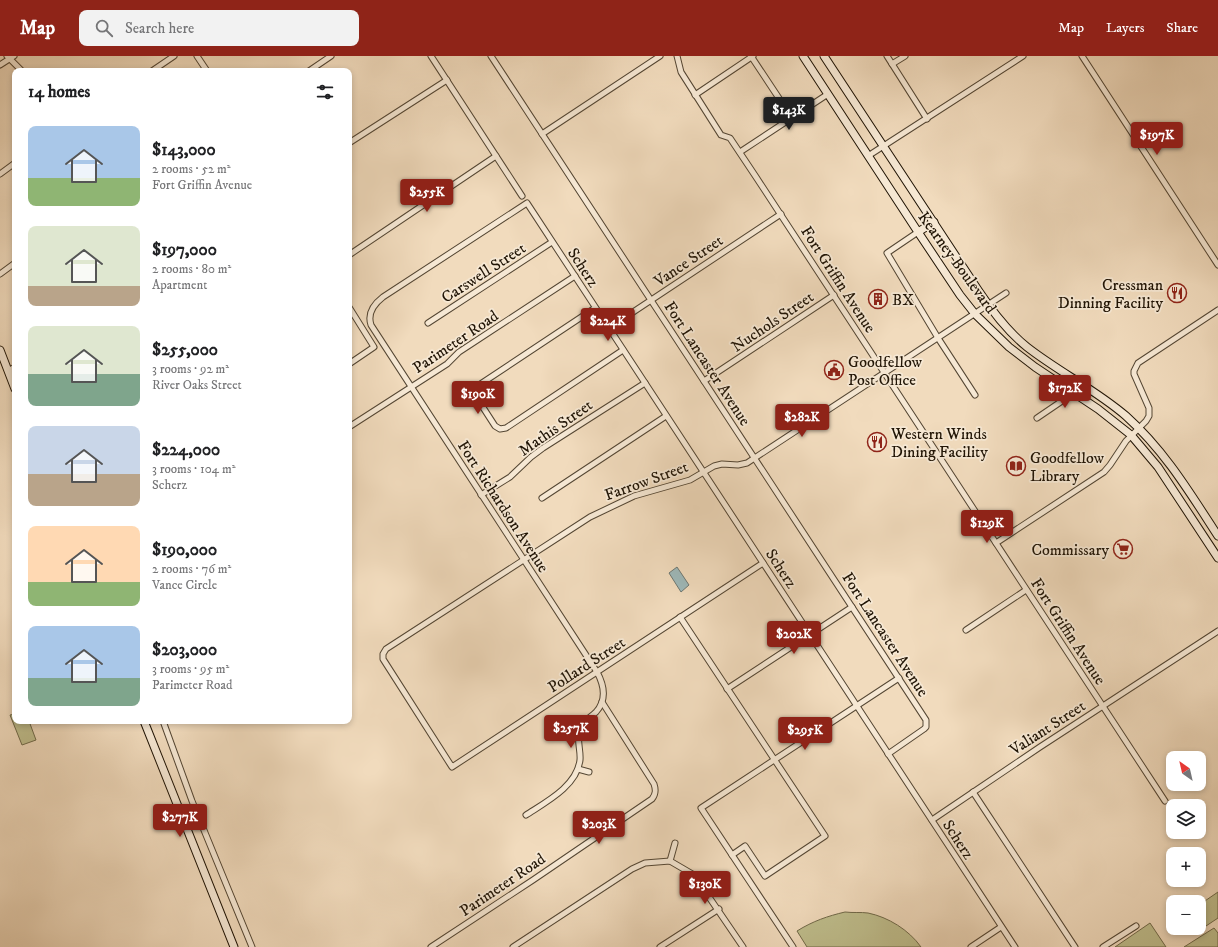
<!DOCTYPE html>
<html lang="en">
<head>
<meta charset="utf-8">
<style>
	:root { --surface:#fff; --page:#f2f2f2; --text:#202124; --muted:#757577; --accent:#8f2418 }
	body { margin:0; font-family:"IM FELL DW Pica",serif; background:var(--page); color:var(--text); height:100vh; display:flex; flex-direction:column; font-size:15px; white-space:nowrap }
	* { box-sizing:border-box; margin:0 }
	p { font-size:13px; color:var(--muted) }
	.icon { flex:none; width:22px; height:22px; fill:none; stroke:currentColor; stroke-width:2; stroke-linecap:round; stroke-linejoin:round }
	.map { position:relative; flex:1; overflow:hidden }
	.details { position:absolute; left:12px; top:12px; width:340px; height:656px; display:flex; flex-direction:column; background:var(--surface); border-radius:8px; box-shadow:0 2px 6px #0003 }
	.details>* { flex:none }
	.needle { width:26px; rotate:326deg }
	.tools { position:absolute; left:1166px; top:695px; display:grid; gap:8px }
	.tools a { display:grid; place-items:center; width:40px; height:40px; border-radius:8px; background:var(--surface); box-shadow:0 2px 6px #0003; font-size:20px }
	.price { position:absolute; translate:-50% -34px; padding:0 9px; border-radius:4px; background:var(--accent); color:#fff; font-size:13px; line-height:26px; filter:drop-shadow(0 1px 2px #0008) }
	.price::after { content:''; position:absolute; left:50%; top:24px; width:12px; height:9px; margin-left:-6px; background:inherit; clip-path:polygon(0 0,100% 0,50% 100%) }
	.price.active { background:#222; color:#fff }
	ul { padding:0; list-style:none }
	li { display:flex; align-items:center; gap:12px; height:100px; padding:0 16px }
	li span { display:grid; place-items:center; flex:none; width:112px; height:80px; border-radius:8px; color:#555 }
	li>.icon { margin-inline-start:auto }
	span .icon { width:48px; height:48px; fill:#fffc; stroke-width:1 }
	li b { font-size:17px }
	h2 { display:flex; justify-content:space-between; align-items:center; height:48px; padding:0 16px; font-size:17px }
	header { display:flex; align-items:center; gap:24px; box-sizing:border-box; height:56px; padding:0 20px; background:var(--accent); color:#fff }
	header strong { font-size:19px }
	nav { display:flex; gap:22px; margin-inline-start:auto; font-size:14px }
	.search { width:280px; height:36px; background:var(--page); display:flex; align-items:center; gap:10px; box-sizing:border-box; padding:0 14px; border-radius:8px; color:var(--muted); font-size:15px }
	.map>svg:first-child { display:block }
	.green { fill:#bfbe8d; stroke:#706949 }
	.water { fill:#9eb9ba; stroke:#6c7772 }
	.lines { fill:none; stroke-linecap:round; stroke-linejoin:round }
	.street-casing { stroke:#544633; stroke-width:7 }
	.secondary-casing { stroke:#201405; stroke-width:9 }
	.street { stroke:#f6e8d4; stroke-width:5 }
	.secondary { stroke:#f6e8d4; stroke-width:7 }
	.labels { text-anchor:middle; stroke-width:3.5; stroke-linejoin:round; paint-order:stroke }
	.street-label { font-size:16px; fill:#201405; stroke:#f6e8d4 }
	.poi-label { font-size:16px; fill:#201405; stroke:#f6e8d4; text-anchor:start }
</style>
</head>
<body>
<header>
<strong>Map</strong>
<div class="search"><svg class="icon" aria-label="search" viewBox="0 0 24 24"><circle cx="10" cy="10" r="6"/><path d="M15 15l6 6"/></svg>Search here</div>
<nav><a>Map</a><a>Layers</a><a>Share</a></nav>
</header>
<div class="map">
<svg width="1218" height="891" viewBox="0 0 1218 891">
	<rect width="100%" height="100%" fill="#f1dbbd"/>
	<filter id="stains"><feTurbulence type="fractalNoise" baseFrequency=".005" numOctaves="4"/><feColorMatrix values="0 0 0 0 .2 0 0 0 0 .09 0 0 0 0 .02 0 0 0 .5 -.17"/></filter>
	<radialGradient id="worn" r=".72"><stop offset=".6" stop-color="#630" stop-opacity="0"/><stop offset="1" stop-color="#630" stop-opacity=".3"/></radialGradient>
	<!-- green -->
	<g class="green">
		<path d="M15,658V665H29L36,684L22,689L10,659Z"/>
		<path d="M1218,836V862L1206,870L1199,858V849Z"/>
		<path d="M845,856C853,857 861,856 868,857C888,861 909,874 921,891H807L797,875C813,865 828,860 845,856Z"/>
		<path d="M1150,867L1166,891H1115Z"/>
		<path d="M1214,872L1218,877V891H1184Z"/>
	</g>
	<!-- water -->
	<path class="water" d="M677,511L689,529L681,536L669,517Z"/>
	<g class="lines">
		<!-- street casing -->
		<g class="street-casing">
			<g id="street">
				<path d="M7,0L22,15"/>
				<path d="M197,0L207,15"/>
				<path d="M431,0L522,140"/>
				<path d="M491,0L926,664V671L924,673L888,698"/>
				<path d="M677,0L681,16L721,79L730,82L756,121L1165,745"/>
				<path d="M751,0L792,62"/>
				<path d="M887,0L927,63"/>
				<path d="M1082,0L1218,209"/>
				<path d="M892,8L905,0"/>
				<path d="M0,9L14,0"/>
				<path d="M152,15L174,0"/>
				<path d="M309,15L331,0"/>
				<path d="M695,39L753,0"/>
				<path d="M542,78L660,0"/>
				<path d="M349,87L447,24"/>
				<path d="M740,96L828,38"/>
				<path d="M868,100L1023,0"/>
				<path d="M0,118L15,107"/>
				<path d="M918,176L887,197L938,282L975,339"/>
				<path d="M349,199L496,100"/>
				<path d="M0,218L15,207"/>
				<path d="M349,251L374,291L349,308"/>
				<path d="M595,252L476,331L475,339L495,370L500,373L506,372L623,294"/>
				<path d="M428,267L552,186"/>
				<path d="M609,272L781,158"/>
				<path d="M8,315L15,311"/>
				<path d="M704,325L834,239"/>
				<path d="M1037,362L1084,330"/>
				<path d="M349,371L447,308L459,296L575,220"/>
				<path d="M481,439L510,421L531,401L543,392L645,327"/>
				<path d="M542,442L666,360"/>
				<path d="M996,487L1104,416L1110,409L1126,385L1146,365L1149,360V352L1134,318V315L1138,307L1218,254"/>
				<path d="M763,507L452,711L383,603V598L386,593L590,461L634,440L690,424L714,410L722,408L738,409L747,407L1006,237"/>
				<path d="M680,561L825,780L765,820L745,790L732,799"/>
				<path d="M966,574L1026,534"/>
				<path d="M727,633L852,551"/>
				<path d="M163,665L192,745L252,891"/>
				<path d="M578,713L589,716"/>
				<path d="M973,736L1075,891"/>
				<path d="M526,759C546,746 577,730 580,704C581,694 576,683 580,673C583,665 590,662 596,656C607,644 604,629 597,616L371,269C367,257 374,248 383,241L527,147L1015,891"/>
				<path d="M932,764L1040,691L1218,575"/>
				<path d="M670,805L675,787"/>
				<path d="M431,891L533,824L652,743C656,738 656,734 654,728L602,646"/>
				<path d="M513,891L632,813L645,807L670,805L694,819L743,891"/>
				<path d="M660,891L719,853"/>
				<path d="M793,891L701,752L899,622"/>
				<path d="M971,891L1001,871"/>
				<path d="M1103,891L1136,870"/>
			</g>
		</g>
		<!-- secondary casing -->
		<g class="secondary-casing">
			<g id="secondary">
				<path d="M803,0L918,176L960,239L975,258L1009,291L1035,311L1098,353L1131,379L1158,411L1218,502"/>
				<path d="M824,0L978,234C992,255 1007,275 1027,291C1059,316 1096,334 1126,360C1165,395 1190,437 1218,480"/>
				<path d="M918,176L934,166"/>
				<path d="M0,294L15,333"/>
				<path d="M144,665L234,891"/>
			</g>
		</g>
		<!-- street -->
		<use href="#street" class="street"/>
		<!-- secondary -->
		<use href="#secondary" class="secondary"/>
	</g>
	<!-- icons -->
	<defs>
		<g id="restaurant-ring" transform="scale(1)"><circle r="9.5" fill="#f6e8d4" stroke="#8f2418" stroke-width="1.5"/><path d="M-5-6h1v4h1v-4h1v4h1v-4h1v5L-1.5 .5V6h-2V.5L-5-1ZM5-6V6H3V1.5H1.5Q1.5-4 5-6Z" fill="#8f2418"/></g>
		<g id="building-ring" transform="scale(1)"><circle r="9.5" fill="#f6e8d4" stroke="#8f2418" stroke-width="1.5"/><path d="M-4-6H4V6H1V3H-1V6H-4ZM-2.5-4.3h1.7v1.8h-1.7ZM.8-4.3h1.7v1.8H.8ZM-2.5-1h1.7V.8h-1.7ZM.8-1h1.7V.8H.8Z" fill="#8f2418"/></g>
		<g id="civic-ring" transform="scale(1)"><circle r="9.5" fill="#f6e8d4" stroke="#8f2418" stroke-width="1.5"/><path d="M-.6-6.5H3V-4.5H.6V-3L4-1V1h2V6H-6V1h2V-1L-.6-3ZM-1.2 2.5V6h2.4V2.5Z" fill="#8f2418"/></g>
		<g id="library-ring" transform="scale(1)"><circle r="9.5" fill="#f6e8d4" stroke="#8f2418" stroke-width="1.5"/><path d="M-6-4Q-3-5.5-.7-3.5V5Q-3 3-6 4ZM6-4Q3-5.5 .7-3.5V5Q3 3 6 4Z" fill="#8f2418"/></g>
		<g id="supermarket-ring" transform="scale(1)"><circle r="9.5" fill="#f6e8d4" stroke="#8f2418" stroke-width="1.5"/><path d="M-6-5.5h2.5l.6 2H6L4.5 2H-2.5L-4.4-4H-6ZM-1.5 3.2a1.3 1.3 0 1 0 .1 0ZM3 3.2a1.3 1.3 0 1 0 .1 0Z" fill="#8f2418"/></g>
	</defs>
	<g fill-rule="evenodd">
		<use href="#restaurant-ring" x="1177" y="237"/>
		<use href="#building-ring" x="878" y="243"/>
		<use href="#civic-ring" x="834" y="314"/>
		<use href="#restaurant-ring" x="877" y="386"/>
		<use href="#library-ring" x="1016" y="410"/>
		<use href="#supermarket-ring" x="1123" y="493"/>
	</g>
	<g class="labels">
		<!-- street labels -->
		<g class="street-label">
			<text transform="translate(688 204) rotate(-34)" y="6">Vance Street</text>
			<text transform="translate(958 206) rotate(54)" y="6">Kearney Boulevard</text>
			<text transform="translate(584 211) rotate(57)" y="6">Scherz</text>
			<text transform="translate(483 216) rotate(-33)" y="6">Carswell Street</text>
			<text transform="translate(839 223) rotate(57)" y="6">Fort Griffin Avenue</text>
			<text transform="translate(772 265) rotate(-34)" y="6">Nuchols Street</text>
			<text transform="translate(455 285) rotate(-34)" y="6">Parimeter Road</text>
			<text transform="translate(708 307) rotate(57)" y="6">Fort Lancaster Avenue</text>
			<text transform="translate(555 371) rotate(-35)" y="6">Mathis Street</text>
			<text transform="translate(646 424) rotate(-20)" y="6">Farrow Street</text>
			<text transform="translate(504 450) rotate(57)" y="6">Fort Richardson Avenue</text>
			<text transform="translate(782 512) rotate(57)" y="6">Scherz</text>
			<text transform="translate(1069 575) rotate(57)" y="6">Fort Griffin Avenue</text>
			<text transform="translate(886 578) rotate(57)" y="6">Fort Lancaster Avenue</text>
			<text transform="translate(586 608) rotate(-33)" y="6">Pollard Street</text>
			<text transform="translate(1047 671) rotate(-33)" y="6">Valiant Street</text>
			<text transform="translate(959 783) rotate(57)" y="6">Scherz</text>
			<text transform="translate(502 828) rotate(-34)" y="6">Parimeter Road</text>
		</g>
		<!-- poi labels -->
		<g class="poi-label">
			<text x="1163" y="234" text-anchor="end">Cressman<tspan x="1163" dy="18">Dinning Facility</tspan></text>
			<text x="892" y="249">BX</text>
			<text x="848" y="311">Goodfellow<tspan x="848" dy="18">Post Office</tspan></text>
			<text x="891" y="383">Western Winds<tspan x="891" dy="18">Dining Facility</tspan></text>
			<text x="1030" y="407">Goodfellow<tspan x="1030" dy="18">Library</tspan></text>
			<text x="1109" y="499" text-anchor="end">Commissary</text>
		</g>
	</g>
	<rect width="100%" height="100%" filter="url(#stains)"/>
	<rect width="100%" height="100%" fill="url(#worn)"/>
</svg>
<div class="tools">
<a><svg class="needle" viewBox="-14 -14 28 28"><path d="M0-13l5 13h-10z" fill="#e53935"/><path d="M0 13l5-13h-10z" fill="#757577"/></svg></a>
<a><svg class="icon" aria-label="layers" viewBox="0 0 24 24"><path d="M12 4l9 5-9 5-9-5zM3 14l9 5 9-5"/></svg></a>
<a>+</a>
<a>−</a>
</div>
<b class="price active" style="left:789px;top:75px">$143K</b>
<b class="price" style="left:1157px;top:100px">$197K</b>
<b class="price" style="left:427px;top:157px">$255K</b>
<b class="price" style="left:608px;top:286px">$224K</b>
<b class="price" style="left:1065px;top:353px">$172K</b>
<b class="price" style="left:478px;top:359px">$190K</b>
<b class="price" style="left:802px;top:382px">$282K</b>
<b class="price" style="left:987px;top:488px">$129K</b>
<b class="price" style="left:794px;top:599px">$202K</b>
<b class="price" style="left:571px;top:693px">$257K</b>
<b class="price" style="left:805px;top:695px">$295K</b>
<b class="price" style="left:180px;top:782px">$277K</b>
<b class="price" style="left:599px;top:789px">$203K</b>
<b class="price" style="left:705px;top:849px">$130K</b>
<section class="details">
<h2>14 homes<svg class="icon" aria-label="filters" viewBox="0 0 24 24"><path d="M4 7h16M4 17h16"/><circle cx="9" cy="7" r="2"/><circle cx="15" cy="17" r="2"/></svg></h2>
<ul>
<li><span style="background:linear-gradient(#a9c7e8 65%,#8fb573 0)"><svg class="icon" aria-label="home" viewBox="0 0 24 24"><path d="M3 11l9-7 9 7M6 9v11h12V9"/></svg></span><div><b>$143,000</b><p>2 rooms · 52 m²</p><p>Fort Griffin Avenue</p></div></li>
<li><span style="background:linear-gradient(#dfe7d0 75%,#b9a48a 0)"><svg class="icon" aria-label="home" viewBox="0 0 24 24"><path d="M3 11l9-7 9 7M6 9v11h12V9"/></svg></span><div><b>$197,000</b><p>2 rooms · 80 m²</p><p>Apartment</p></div></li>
<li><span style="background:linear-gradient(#dfe7d0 60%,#7fa58c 0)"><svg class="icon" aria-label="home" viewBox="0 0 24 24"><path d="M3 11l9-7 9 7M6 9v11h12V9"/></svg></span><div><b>$255,000</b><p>3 rooms · 92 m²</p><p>River Oaks Street</p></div></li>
<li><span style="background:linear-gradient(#c9d6e8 60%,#b9a48a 0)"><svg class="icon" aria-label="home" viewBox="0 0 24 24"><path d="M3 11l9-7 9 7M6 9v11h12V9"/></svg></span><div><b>$224,000</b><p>3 rooms · 104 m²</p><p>Scherz</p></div></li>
<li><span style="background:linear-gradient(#ffd9b3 70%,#8fb573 0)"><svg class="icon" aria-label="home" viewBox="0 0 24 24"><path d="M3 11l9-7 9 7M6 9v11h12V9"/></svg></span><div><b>$190,000</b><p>2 rooms · 76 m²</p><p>Vance Circle</p></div></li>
<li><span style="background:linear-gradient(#a9c7e8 65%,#7fa58c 0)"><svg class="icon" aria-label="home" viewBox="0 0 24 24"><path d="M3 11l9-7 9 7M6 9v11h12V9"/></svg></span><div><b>$203,000</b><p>3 rooms · 95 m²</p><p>Parimeter Road</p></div></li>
</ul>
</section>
</div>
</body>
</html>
